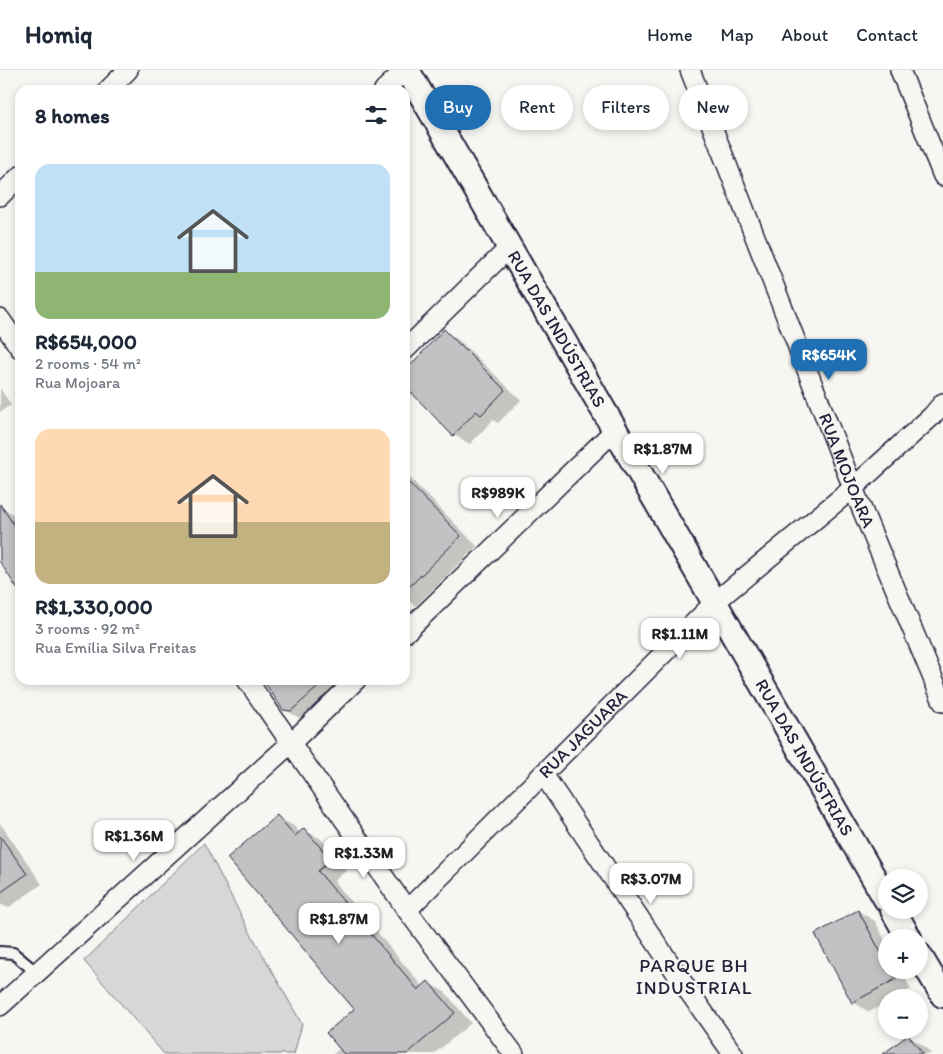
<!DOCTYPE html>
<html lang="en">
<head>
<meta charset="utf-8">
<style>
	:root { --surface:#fff; --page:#f2f2f3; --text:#1f2937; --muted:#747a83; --line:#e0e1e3; --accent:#1f6fb2 }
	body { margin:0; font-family:Itim,sans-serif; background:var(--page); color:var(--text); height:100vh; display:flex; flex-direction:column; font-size:19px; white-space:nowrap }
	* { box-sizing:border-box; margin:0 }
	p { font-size:16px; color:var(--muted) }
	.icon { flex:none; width:28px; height:28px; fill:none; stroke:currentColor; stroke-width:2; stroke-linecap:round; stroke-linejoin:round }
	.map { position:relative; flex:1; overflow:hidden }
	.sheet { position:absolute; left:15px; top:15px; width:395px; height:600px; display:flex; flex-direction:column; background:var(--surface); border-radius:15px; box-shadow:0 2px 8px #0003 }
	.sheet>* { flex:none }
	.hud { position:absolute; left:425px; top:15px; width:442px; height:45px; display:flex; gap:10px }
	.fabs { position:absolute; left:878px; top:799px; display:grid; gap:10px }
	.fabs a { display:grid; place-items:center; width:50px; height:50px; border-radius:50%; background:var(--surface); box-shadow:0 2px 8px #0003; font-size:25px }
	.price { position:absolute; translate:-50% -42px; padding:0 11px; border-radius:10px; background:#fff; color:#222; font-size:16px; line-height:32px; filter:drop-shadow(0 1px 2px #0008) }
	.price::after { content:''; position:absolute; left:50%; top:30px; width:15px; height:11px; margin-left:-8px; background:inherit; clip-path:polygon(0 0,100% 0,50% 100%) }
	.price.on { background:var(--accent); color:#fff }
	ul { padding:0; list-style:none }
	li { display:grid; align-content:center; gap:10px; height:265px; padding:0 20px }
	li span { display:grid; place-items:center; height:155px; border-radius:15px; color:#555 }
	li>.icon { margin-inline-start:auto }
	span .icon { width:90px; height:90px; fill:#fffc; stroke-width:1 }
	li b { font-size:21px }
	h2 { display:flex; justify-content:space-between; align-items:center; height:60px; padding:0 20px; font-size:21px }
	.chip { padding:0 18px; border-radius:22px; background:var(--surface); box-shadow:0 2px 8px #0003; font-size:18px; line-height:45px }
	.chip.on { background:var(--accent); color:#fff }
	header { display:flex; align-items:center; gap:30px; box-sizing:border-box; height:70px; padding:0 25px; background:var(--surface); border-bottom:1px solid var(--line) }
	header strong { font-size:24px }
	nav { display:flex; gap:28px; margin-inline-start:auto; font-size:18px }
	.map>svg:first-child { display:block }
	.green { fill:#d7d7d7; stroke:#7c7c89 }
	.shadow { fill:#0003 }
	.building { fill:#c2c2c4; stroke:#22223b }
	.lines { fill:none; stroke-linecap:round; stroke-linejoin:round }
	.service-casing { stroke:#22223b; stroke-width:14 }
	.minor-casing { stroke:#22223b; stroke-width:22 }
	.tertiary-casing { stroke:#22223b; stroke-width:28 }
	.service { stroke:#f6f6f2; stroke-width:10 }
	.minor { stroke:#f6f6f2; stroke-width:19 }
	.tertiary { stroke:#f6f6f2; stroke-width:24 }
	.labels { text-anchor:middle; stroke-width:4.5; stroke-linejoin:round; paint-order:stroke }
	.street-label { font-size:18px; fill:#22223b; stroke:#f6f6f2 }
	.neighbourhood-label { font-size:19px; letter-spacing:1px; fill:#22223b; stroke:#f6f6f2 }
</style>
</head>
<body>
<header>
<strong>Homiq</strong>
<nav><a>Home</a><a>Map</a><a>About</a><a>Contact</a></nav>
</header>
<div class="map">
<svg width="943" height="984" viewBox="0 0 943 984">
	<rect width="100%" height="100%" fill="#f6f6f2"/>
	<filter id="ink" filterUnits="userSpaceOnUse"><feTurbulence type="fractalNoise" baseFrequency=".02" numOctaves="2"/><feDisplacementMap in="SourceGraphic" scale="10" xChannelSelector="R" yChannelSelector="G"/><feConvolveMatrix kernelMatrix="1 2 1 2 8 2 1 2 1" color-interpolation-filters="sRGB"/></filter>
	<g filter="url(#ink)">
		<!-- green -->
		<path class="green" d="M204,773L247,857L302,954L294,984H164L84,891Z"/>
		<!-- shadow -->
		<g class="shadow">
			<path d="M444,261L460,271L521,330L498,353L493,350L470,374L454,365L405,315V303Z"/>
			<path d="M0,318L11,335L0,342Z"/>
			<path d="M405,403L477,476L416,536L405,529Z"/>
			<path d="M1,437L18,447L20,450V520L0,490V438Z"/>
			<path d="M265,610H345L308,650L301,649L284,639Z"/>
			<path d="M277,747L294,756L300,763L304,760L321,769L347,800L334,811L423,917L428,913L445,922L471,953L434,984H333L341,978L356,940Z"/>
			<path d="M0,753L42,814L8,838L0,834Z"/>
			<path d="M858,841L875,851L886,872V900H901L911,919L896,928H886V933L869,942L853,932Z"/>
			<path d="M908,966L924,976L931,984H885Z"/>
		</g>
		<!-- building -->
		<g class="building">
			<path d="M444,259L505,320L481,345L476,341L453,366L405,316V301Z"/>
			<path d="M405,409L461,466L405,521Z"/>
			<path d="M0,434L20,464V523L0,492Z"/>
			<path d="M263,610H326L291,641L283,640Z"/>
			<path d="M277,745L295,766L304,758L331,790L318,801L418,920L428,911L455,943L407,984H344L326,963L354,939L227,788Z"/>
			<path d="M0,766L27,804L0,823Z"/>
			<path d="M858,840L886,892V900H890L896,909L852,933L815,864Z"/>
			<path d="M908,965L923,984H883Z"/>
		</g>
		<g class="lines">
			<!-- service casing -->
			<g class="service-casing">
				<path id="service" d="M0,882L13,883L37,903"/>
			</g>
			<!-- minor casing -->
			<g class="minor-casing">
				<g id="minor">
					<path id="s1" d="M690,0L853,418L943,632"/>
					<path d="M900,0L943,106"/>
					<path d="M108,20L128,0"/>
					<path d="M384,20L405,0"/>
					<path d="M0,126L20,106"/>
					<path d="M0,249L20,278"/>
					<path d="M405,280L509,178"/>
					<path d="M405,563L615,360"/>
					<path d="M247,610L407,840L514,984"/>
					<path d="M543,704L687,919L733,984"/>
					<path id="s2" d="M407,840L715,532L853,418L932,346L943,333"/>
					<path d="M0,936L291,673L356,610"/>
				</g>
			</g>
			<!-- tertiary casing -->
			<g class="tertiary-casing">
				<g id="tertiary">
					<path id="s3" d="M407,0L886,829"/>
					<path d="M893,840L909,868"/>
					<path d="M919,885L943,925"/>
				</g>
			</g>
			<!-- service -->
			<use href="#service" class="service"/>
			<!-- minor -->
			<use href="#minor" class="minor"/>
			<!-- tertiary -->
			<use href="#tertiary" class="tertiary"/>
		</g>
	</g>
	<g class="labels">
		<!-- street labels -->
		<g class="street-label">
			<text dy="6" stroke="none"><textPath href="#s3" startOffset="299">RUA DAS INDÚSTRIAS</textPath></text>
			<text dy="6" stroke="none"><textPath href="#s1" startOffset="430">RUA MOJOARA</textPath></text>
			<text dy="6" stroke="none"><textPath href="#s2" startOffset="249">RUA JAGUARA</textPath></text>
			<text dy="6" stroke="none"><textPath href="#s3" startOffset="794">RUA DAS INDÚSTRIAS</textPath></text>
		</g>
		<!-- neighbourhood labels -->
		<g class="neighbourhood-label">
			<text x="694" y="902">PARQUE BH<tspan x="694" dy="22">INDUSTRIAL</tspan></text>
		</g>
	</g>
</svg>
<div class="fabs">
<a><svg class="icon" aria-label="layers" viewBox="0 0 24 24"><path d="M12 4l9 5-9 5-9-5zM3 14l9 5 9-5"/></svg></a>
<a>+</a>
<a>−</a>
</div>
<b class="price on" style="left:829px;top:311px">R$654K</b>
<b class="price" style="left:663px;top:405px">R$1.87M</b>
<b class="price" style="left:498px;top:449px">R$989K</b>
<b class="price" style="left:680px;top:590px">R$1.11M</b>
<b class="price" style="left:134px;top:792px">R$1.36M</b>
<b class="price" style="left:364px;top:809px">R$1.33M</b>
<b class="price" style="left:651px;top:835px">R$3.07M</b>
<b class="price" style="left:339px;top:875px">R$1.87M</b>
<div class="hud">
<a class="chip on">Buy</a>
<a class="chip">Rent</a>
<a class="chip">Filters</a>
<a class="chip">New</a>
</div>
<section class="sheet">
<h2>8 homes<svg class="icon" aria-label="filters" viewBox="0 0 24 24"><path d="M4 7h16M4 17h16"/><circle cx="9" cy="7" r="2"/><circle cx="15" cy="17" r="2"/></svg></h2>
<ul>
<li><span style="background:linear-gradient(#bfe0f5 70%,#8fb573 0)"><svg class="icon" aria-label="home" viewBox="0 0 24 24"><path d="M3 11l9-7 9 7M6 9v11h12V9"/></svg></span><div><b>R$654,000</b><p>2 rooms · 54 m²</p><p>Rua Mojoara</p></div></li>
<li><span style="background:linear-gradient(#ffd9b3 60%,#c2b280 0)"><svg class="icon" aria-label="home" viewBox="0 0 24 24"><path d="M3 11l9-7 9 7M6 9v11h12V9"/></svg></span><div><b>R$1,330,000</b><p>3 rooms · 92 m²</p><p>Rua Emília Silva Freitas</p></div></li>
</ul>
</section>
</div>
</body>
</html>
